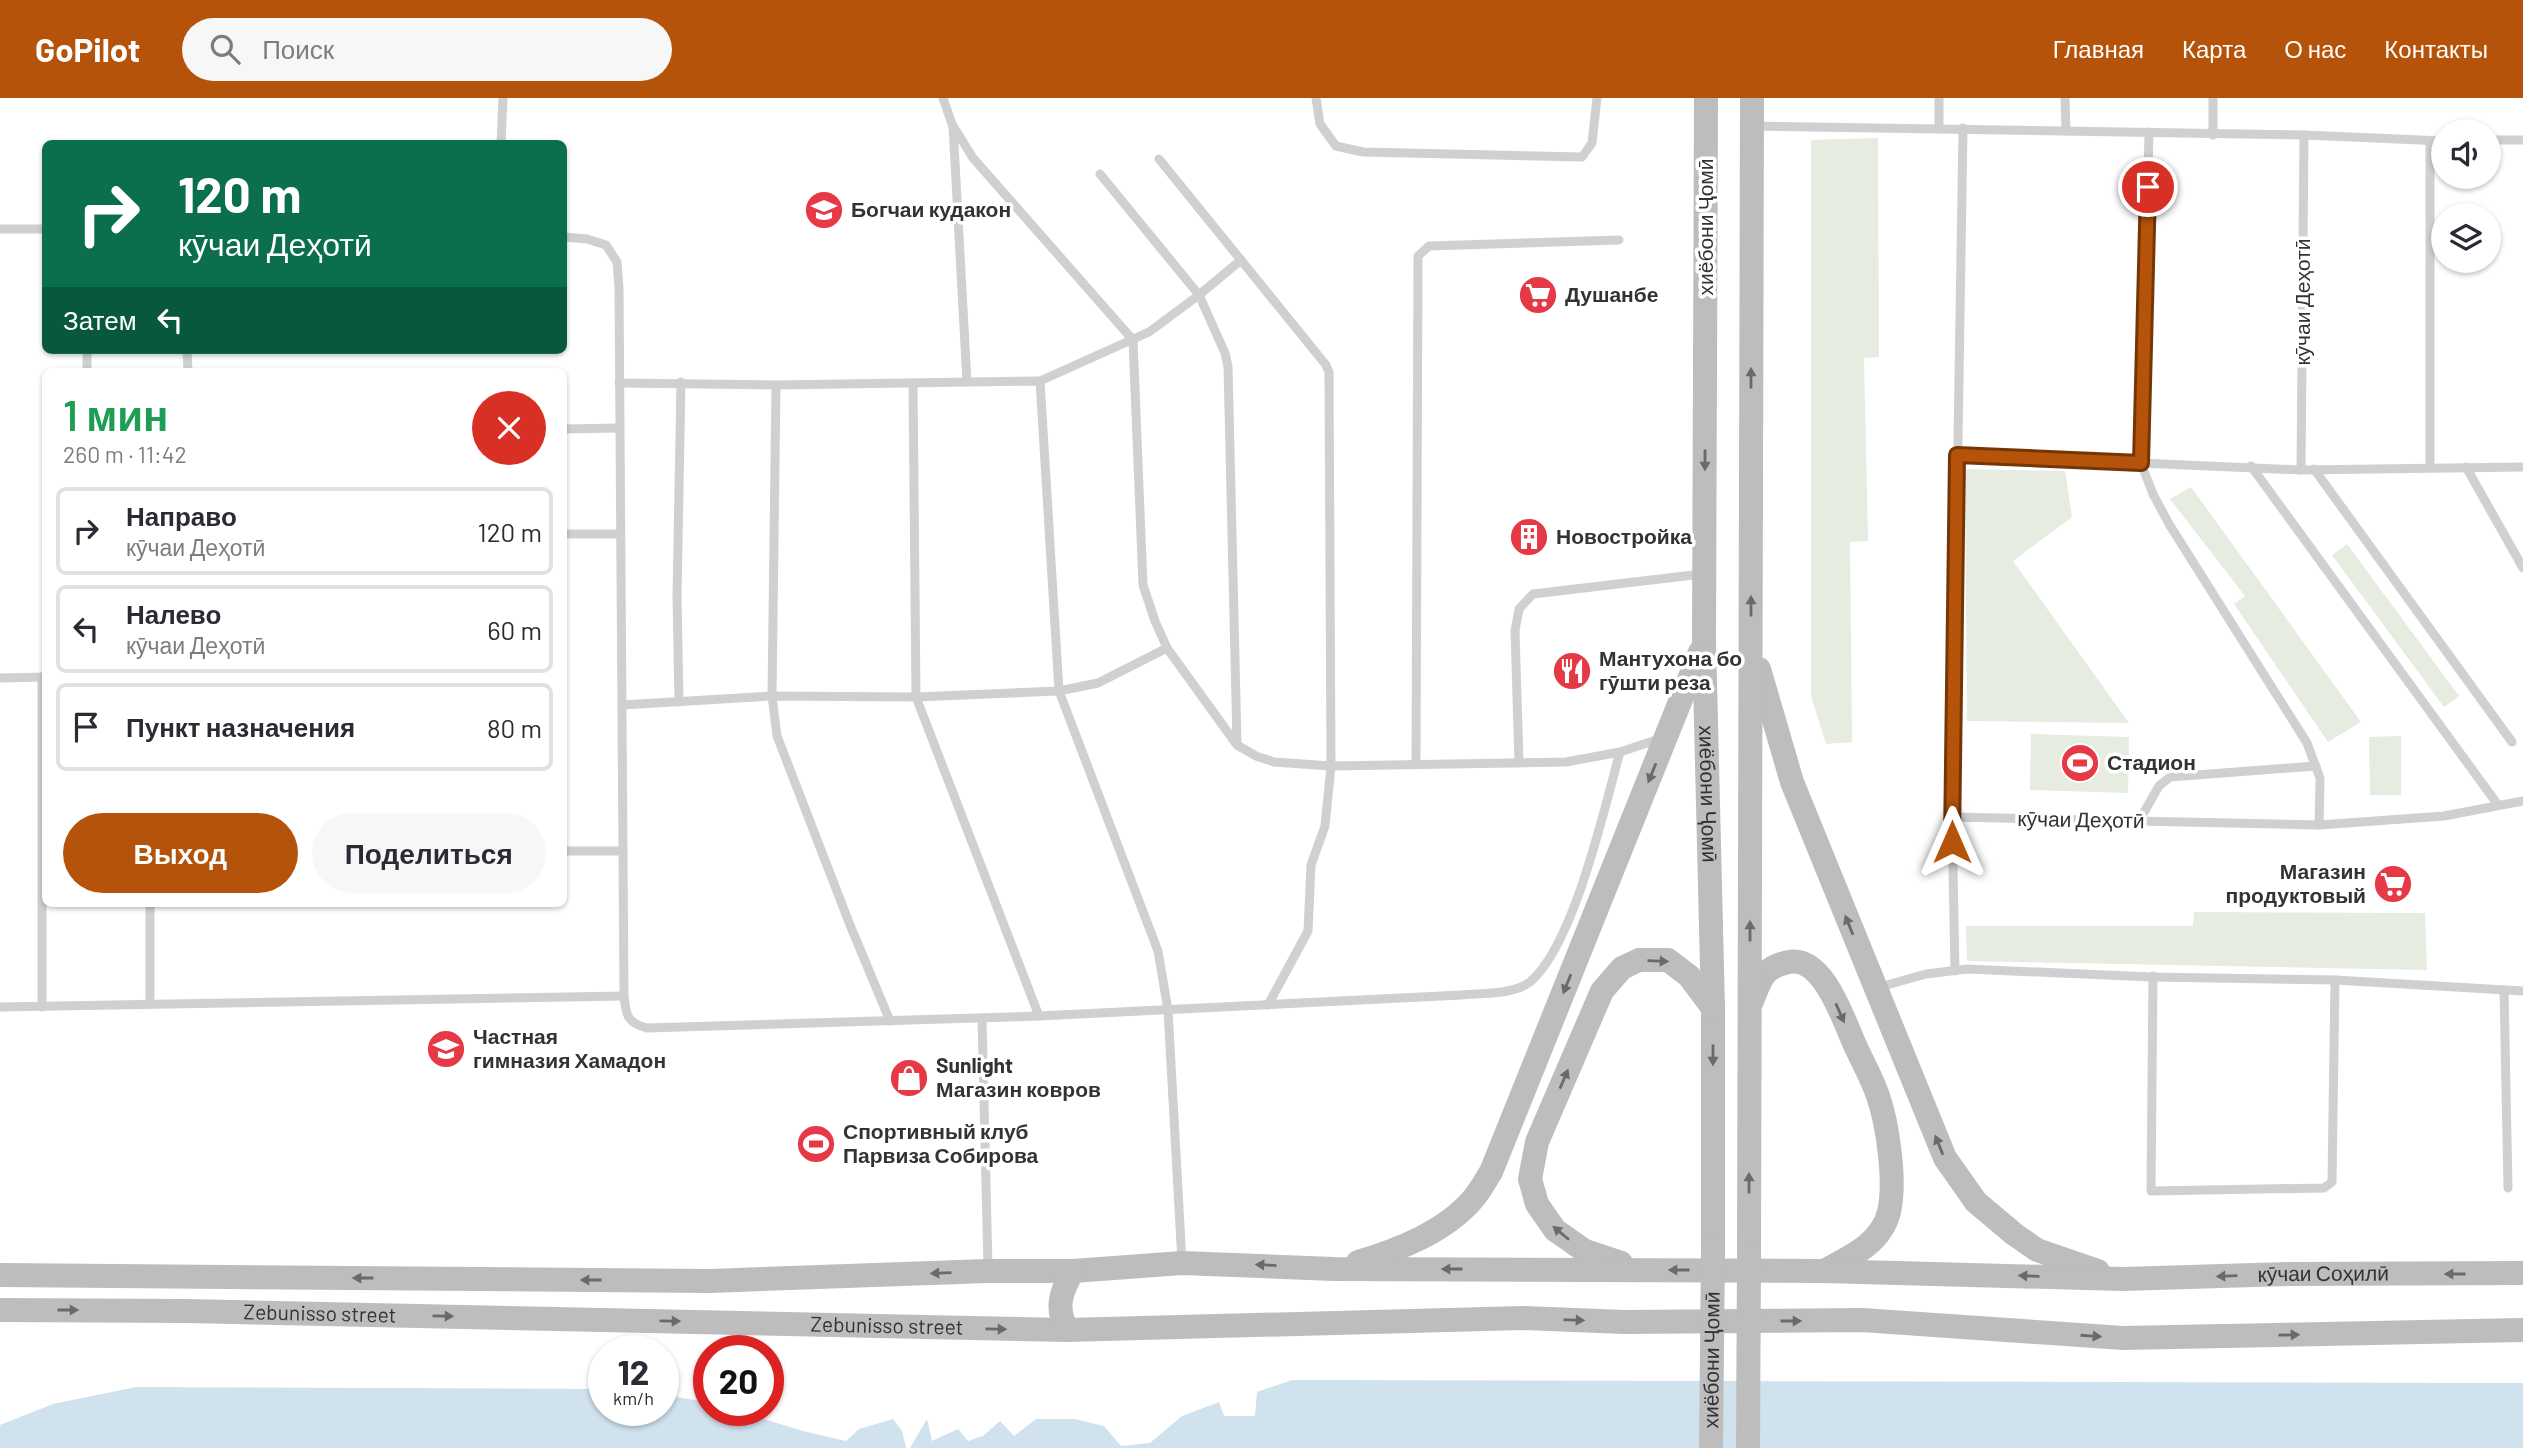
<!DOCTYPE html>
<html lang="ru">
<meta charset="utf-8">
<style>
body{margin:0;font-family:Barlow,sans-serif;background:#f7f7f7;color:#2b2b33;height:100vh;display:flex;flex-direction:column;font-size:26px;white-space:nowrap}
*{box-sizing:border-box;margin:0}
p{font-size:23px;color:#7c7c81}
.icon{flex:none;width:38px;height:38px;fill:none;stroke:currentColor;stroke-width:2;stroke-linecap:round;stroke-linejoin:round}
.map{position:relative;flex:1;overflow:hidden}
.panel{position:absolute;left:42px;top:270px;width:525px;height:539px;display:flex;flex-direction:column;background:#fff;border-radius:10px;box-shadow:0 2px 5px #0004}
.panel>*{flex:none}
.hud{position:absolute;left:42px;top:42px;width:525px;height:214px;border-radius:10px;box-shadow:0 2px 5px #0004;background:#0b6e4f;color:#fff;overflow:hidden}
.controls{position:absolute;left:2431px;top:21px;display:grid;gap:14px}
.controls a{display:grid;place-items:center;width:70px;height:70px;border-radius:50%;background:#fff;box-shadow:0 2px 5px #0004;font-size:35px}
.speed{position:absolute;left:588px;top:1237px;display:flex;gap:14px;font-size:35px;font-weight:700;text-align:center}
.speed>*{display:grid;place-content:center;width:91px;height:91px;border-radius:50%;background:#fff;box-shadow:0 2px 5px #0004;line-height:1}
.speed small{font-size:18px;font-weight:400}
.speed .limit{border:10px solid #d22;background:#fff;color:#111}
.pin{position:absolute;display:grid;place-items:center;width:60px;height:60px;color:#fff;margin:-30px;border:4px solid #fff;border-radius:50%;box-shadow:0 2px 7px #0007}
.me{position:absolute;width:77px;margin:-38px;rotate:0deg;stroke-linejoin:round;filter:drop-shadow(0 0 5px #0008)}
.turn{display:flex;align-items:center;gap:24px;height:147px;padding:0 21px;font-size:32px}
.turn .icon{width:91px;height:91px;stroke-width:2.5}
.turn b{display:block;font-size:49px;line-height:60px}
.then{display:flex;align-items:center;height:66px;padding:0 21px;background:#0003;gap:14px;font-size:26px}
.round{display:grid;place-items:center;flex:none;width:74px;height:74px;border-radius:37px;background:#f7f7f7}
.headline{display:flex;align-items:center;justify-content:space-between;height:119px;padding:0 21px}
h1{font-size:42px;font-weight:600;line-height:52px;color:#1e9e55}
.primary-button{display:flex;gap:14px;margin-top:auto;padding:14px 21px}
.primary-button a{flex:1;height:80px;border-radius:42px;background:#b45309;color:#fff;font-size:28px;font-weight:600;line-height:80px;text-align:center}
.primary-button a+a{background:#f7f7f7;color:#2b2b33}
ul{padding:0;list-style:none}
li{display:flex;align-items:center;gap:21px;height:88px;margin:0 14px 10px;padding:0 7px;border:4px solid #e1e1e2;border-radius:10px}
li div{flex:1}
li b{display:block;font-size:26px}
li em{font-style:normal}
header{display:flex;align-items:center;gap:42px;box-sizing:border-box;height:98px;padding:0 35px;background:#b45309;color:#fff}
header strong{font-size:33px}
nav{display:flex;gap:38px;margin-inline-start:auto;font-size:24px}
.search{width:490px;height:63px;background:#f7f7f7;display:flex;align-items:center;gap:18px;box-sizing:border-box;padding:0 24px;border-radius:38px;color:#7c7c81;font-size:26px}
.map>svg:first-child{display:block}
</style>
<header>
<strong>GoPilot</strong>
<div class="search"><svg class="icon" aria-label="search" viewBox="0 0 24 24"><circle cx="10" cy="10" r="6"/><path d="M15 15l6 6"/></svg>Поиск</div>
<nav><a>Главная</a><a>Карта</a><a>О нас</a><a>Контакты</a></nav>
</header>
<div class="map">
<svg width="2523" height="1350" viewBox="0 0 2523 1350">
<rect width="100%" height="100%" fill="#fff"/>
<g fill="#e6ecdf">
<polygon points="1878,40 1879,259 1864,260 1868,443 1850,444 1852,644 1826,646 1811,598 1811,42"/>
<polygon points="1965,371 2065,373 2072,419 2013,463 2129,625 1967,623"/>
<polygon points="2191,389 2361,624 2328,644 2234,506 2245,498 2170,401"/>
<polygon points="2347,446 2459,598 2444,609 2332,457"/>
<polygon points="2031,636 2129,639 2128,695 2030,692"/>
<polygon points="2401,638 2401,697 2370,697 2369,639"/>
<polygon points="2194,814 2425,815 2427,872 1967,863 1966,828 2193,828"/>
</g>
<g fill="#cfe2ee">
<polygon points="1292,1282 2523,1285 2523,1350 910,1350 927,1321 932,1343 958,1331 968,1343 983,1338 1000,1323 1014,1338 1036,1321 1075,1321 1104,1328 1121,1348 1150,1345 1182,1318 1219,1304 1224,1318 1255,1318 1257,1294"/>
<polygon points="136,1289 604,1291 604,1312 663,1312 663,1297 708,1304 709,1312 737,1313 803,1333 846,1343 859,1331 893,1321 902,1333 906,1350 0,1350 0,1327 53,1306"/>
</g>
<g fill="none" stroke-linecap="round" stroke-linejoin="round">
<g stroke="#d0d0d0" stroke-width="9">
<polyline points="943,0 952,26 973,60 1133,242 1143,487 1155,523 1167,550 1237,647 1256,658 1274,664 1331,668 1566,664 1620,654 1662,640"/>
<polyline points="1316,0 1320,26 1336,48 1363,54 1582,59 1592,45 1597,0"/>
<polyline points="2065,0 2066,33"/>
<polyline points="2213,0 2213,37"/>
<polyline points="953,28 967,284"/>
<polyline points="1752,28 2304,37 2443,43"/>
<polyline points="1939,30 1939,0"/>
<polyline points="2149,34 2141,365 2153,396 2169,426 2307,645 2320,680 2319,727"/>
<polyline points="2488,42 2523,42"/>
<polyline points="501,46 503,0"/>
<polyline points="1159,61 1326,267 1329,274 1331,668 1325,728 1311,767 1308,833 1268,907"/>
<polyline points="1100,76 1199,197 1225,255 1228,269 1237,645"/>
<polyline points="0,131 46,131"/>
<path d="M564 139 587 141 606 147 617 164 619 190 624 898C626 917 627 925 647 930L1039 918 1461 897C1481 895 1513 897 1530 884 1574 847 1604 711 1620 654"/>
<polyline points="187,252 188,273"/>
<polyline points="87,273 87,252"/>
<polyline points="1040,283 1149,234 1199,197 1241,162"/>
<polyline points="619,285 776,287 1040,283 1059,593 1158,853 1168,912 1182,1164"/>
<polyline points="913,285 916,599 1039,918"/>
<polyline points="776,287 772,598 777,638 850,827 890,923"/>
<polyline points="564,331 619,330"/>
<polyline points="1957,357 2301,372 2523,369"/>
<polyline points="2251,368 2498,707"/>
<polyline points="2430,369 2430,43"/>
<polyline points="2466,369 2523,470"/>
<polyline points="2314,371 2512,644"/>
<polyline points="2301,372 2304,37"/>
<polyline points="564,436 620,436"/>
<polyline points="42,579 42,909"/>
<polyline points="0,580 46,579"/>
<polyline points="679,604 677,499 681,284"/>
<polyline points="622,607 772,598 916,599 1059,593 1098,585 1167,550"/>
<polyline points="1519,665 1515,533 1519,511 1533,496 1702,476"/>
<polyline points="1416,666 1418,158 1429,148 1619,142"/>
<polyline points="1952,719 2319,727 2444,718 2523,703"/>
<polyline points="2139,723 2159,688 2170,679 2316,668"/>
<polyline points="564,753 622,753"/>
<polyline points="150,805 150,905"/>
<polyline points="1955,873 1952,719 1963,30"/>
<polyline points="2153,878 2151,1093 2324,1090 2332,1084 2335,882"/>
<polyline points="1876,890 1926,876 1967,871 2152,879 2335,882 2523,893"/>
<polyline points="2504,892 2508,1090"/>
<polyline points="0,909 624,898"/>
<polyline points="982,920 988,1170"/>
</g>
<g stroke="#bdbdbd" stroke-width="24">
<path id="s1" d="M1706 0 1704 543 1713 910V1152"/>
<polyline points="1759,571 1792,684 1945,1060 1976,1104 2014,1136 2037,1152 2098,1173"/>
<path d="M1752 903C1761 881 1763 869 1789 864 1823 858 1843 920 1854 945 1862 963 1872 980 1878 998 1888 1027 1896 1084 1889 1114 1881 1146 1850 1159 1824 1173"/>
<polyline points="1749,1154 1752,0"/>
<path d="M1358 1164C1398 1152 1445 1134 1473 1101 1480 1093 1485 1083 1491 1074L1700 554"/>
<polyline points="1621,1165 1585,1153 1555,1132 1537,1106 1530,1081 1537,1044 1602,893 1622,870 1639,862 1668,862 1689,878 1713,910"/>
<path id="s2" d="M0 1177 709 1183 988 1173H1073L1182 1165 1334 1171 1823 1173 2122 1181 2287 1176 2523 1175"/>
<path id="s3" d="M0 1212 185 1213 1067 1232 1523 1220 1624 1224 1862 1222 2123 1240 2523 1232"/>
<path d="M1067 1232C1055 1210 1061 1193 1073 1173"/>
</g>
<g stroke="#bdbdbd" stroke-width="24">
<path id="s4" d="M1711 1350 1713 1152"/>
<polyline points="1748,1350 1749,1154"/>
</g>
</g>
<defs><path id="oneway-solid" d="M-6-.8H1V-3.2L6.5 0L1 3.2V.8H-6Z" transform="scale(1.75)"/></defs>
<g fill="#6a6a6a">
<use href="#oneway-solid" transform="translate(1751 280) rotate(-90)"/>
<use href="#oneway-solid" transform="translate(1705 362) rotate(90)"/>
<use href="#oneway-solid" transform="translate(1751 508) rotate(-90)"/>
<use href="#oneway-solid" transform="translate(1652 675) rotate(112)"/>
<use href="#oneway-solid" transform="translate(1849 827) rotate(-112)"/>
<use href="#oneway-solid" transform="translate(1750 833) rotate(-90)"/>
<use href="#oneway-solid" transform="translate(1658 863) rotate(2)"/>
<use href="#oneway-solid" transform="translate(1567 886) rotate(112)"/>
<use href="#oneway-solid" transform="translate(1840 915) rotate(66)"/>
<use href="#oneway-solid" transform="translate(1713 957) rotate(90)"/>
<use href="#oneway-solid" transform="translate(1564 981) rotate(-67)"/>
<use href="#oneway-solid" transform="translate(1939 1047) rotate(-112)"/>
<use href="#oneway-solid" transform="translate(1749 1085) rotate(-90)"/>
<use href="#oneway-solid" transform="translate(1561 1135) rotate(-140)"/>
<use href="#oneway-solid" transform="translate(1266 1167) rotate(-177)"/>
<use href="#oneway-solid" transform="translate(1452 1171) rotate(-180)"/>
<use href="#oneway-solid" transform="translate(1679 1172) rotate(-180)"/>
<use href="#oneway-solid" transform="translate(941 1175) rotate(178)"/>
<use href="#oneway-solid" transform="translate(2455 1176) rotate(180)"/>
<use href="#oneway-solid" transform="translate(2029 1178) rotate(-178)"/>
<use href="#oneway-solid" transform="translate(2227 1178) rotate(178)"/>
<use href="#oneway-solid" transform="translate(363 1180) rotate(-180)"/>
<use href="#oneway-solid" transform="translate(591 1182) rotate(-180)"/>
<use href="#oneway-solid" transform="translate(68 1212)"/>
<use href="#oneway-solid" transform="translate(443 1218) rotate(1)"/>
<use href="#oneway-solid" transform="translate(1574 1222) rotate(2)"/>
<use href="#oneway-solid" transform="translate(670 1223) rotate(1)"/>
<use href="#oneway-solid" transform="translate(1791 1223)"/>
<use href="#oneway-solid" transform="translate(996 1231) rotate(1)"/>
<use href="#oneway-solid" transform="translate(2289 1237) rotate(-1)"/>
<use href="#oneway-solid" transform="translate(2091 1238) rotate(4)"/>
</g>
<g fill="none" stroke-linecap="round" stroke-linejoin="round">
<g stroke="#753606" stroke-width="18">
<polyline id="route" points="1952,744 1957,357 2141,365 2148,89"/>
</g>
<use href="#route" stroke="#b45309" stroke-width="12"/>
</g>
<defs>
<g id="school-disc" transform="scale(2.0125)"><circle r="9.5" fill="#e63946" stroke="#fff"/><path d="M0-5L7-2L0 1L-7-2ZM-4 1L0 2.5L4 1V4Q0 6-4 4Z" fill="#fff"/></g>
<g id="supermarket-disc" transform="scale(2.0125)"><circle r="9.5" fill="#e63946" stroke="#fff"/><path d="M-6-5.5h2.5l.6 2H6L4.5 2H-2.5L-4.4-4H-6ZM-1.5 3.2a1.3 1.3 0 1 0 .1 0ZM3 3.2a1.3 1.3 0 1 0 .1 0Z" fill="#fff"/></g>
<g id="building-disc" transform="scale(2.0125)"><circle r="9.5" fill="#e63946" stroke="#fff"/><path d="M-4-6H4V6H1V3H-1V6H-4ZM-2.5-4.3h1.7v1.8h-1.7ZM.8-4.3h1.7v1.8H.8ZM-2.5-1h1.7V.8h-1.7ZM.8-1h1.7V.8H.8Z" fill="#fff"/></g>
<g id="restaurant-disc" transform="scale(2.0125)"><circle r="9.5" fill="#e63946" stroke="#fff"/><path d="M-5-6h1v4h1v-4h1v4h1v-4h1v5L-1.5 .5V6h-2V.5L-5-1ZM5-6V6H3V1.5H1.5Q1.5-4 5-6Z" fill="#fff"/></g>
<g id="stadium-disc" transform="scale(2.0125)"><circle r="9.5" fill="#e63946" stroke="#fff"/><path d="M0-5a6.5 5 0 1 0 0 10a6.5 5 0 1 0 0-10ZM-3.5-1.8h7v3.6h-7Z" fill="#fff"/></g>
<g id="shop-disc" transform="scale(2.0125)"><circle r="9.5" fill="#e63946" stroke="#fff"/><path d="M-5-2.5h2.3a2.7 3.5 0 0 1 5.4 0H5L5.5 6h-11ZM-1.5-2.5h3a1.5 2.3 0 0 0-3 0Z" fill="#fff"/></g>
</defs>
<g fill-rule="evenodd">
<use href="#school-disc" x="824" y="112"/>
<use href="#supermarket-disc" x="1538" y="197"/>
<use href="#building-disc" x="1529" y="439"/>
<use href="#restaurant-disc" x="1572" y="573"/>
<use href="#stadium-disc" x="2080" y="665"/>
<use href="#supermarket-disc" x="2393" y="786"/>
<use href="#school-disc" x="446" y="951"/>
<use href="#shop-disc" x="909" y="980"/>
<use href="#stadium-disc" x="816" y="1046"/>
</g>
<g text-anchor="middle" stroke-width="7" stroke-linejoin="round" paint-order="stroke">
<g font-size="21" font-weight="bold" fill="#333" stroke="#fff" text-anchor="start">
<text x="851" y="119">Богчаи кудакон</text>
<text x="1565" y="204">Душанбе</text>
<text x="1556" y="446">Новостройка</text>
<text x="1599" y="568">Мантухона бо<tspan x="1599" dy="24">гӯшти реза</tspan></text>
<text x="2107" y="672">Стадион</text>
<text x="2366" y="781" text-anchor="end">Магазин<tspan x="2366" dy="24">продуктовый</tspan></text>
<text x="473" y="946">Частная<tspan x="473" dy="24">гимназия Хамадон</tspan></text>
<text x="936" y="975">Sunlight<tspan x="936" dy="24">Магазин ковров</tspan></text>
<text x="843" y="1041">Спортивный клуб<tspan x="843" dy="24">Парвиза Собирова</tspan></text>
</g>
<g font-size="21" fill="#333" stroke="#fff">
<text transform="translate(1706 129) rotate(-90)" y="7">хиёбони Ҷомӣ</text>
<text transform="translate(2303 204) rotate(-90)" y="7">кӯчаи Деҳотӣ</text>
<text dy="7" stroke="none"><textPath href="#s1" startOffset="696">хиёбони Ҷомӣ</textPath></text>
<text transform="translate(2081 722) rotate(1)" y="7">кӯчаи Деҳотӣ</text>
<text dy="7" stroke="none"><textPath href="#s2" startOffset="2324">кӯчаи Соҳилӣ</textPath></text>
<text dy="7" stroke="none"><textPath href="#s3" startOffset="320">Zebunisso street</textPath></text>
<text dy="7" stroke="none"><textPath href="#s3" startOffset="887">Zebunisso street</textPath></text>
<text dy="7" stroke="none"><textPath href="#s4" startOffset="88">хиёбони Ҷомӣ</textPath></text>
</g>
</g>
</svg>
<div class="controls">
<a><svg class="icon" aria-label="sound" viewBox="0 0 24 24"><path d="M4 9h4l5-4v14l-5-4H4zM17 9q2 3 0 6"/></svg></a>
<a><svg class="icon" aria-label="layers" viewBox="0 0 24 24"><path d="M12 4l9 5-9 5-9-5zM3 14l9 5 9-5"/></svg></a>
</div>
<div class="speed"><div>12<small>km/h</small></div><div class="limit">20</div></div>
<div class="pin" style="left:2148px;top:89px;background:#d93025"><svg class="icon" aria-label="arrive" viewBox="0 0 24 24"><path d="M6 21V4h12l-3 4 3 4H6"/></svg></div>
<svg class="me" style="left:1952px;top:744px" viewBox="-20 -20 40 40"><path d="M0-17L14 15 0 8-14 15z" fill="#b45309" stroke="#fff" stroke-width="4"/></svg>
<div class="hud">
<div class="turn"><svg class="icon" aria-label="right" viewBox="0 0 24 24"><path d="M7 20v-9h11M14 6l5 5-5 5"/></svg><div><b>120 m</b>кӯчаи Деҳотӣ</div></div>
<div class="then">Затем<svg class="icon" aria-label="left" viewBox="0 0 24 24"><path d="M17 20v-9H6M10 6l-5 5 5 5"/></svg></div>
</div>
<section class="panel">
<div class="headline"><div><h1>1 мин</h1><p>260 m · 11:42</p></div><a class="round" style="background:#d93025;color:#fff"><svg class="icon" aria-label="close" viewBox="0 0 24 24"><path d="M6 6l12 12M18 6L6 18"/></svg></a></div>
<ul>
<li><svg class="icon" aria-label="right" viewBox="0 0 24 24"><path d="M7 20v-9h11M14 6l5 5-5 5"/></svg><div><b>Направо</b><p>кӯчаи Деҳотӣ</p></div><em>120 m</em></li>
<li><svg class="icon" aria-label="left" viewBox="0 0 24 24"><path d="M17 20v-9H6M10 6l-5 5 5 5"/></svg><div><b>Налево</b><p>кӯчаи Деҳотӣ</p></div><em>60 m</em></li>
<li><svg class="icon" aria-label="arrive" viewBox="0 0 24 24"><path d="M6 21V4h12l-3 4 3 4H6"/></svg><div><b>Пункт назначения</b></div><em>80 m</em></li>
</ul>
<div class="primary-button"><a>Выход</a><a>Поделиться</a></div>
</section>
</div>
